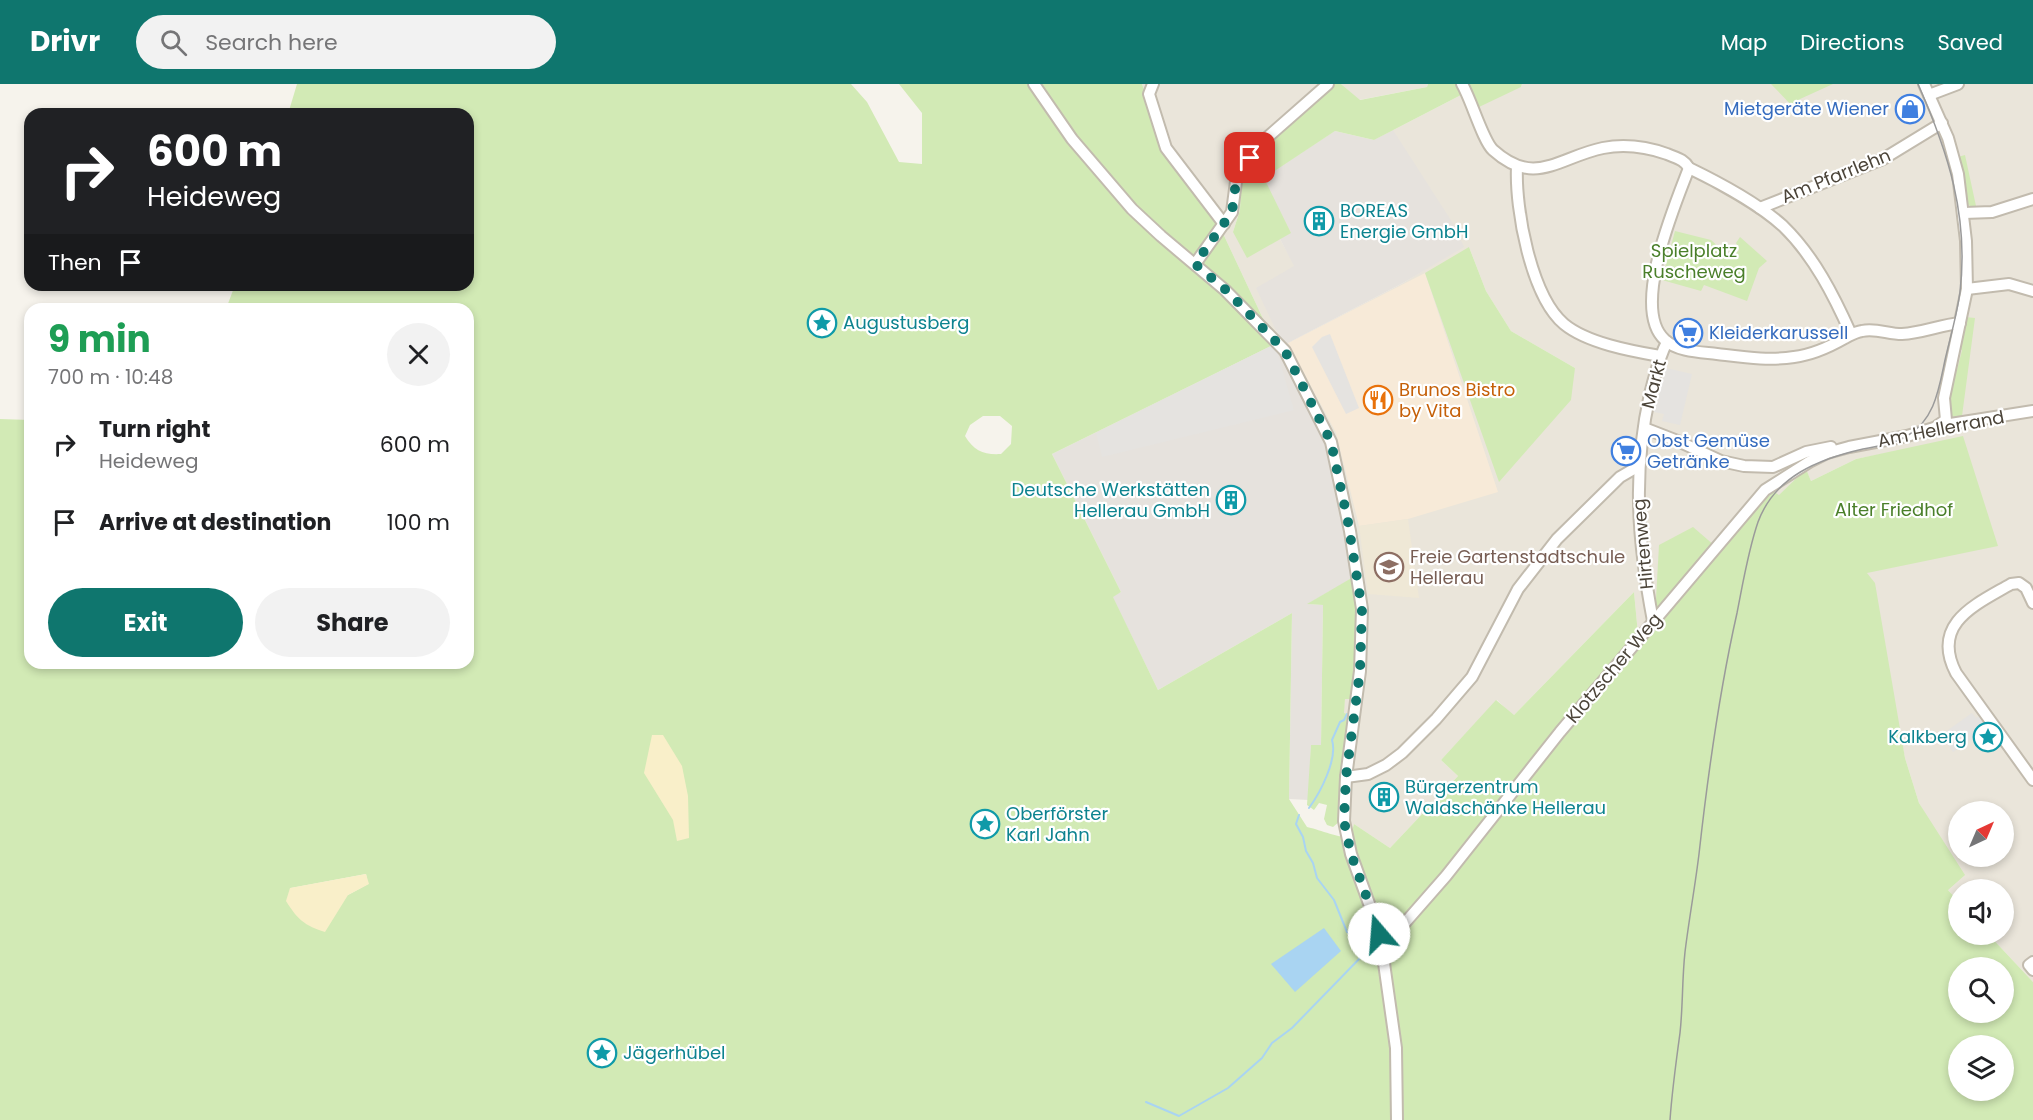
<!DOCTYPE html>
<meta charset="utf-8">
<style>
body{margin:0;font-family:Poppins,sans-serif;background:#f2f2f2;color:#202124;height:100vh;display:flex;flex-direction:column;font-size:22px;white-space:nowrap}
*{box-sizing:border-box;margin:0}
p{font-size:20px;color:#757577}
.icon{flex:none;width:33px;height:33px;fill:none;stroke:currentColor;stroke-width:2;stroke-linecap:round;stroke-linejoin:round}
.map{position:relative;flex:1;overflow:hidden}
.drawer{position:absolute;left:24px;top:219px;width:450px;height:366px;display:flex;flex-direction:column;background:#fff;border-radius:18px;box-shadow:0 3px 9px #0003}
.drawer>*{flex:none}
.top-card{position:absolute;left:24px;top:24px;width:450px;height:183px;border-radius:18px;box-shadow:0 3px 9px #0003;background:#202124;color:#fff;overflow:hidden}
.needle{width:39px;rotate:44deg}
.tools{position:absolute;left:1948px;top:717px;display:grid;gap:12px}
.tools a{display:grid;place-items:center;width:66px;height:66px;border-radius:50%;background:#fff;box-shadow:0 3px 9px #0003;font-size:30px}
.pin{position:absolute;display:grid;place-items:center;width:51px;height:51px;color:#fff;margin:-26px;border-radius:12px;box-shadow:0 3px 9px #0006}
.me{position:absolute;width:66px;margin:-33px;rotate:342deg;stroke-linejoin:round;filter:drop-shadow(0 0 4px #0008)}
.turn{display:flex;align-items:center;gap:21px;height:126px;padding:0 24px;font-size:27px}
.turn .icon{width:78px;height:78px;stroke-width:2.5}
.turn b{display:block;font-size:42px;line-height:51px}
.then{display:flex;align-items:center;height:57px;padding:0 24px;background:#0003;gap:12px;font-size:22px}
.round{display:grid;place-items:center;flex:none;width:63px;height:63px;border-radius:32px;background:#f2f2f2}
.summary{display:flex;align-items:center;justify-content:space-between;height:102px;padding:0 24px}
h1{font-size:36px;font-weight:700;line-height:45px;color:#1e9e55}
.button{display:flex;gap:12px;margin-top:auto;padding:12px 24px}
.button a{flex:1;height:69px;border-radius:36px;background:#0f766e;color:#fff;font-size:24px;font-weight:700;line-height:69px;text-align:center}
.button a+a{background:#f2f2f2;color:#202124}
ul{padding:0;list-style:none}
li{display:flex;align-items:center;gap:18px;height:78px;padding:0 24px}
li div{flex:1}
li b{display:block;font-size:22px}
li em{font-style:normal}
header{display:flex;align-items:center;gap:36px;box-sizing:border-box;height:84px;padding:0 30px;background:#0f766e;color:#fff}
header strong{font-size:28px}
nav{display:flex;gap:33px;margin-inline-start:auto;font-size:21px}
.search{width:420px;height:54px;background:#f2f2f2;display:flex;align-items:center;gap:15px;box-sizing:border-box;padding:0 21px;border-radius:33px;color:#757577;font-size:22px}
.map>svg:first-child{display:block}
</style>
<header>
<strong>Drivr</strong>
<div class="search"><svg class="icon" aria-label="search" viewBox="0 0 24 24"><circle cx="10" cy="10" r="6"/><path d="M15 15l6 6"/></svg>Search here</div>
<nav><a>Map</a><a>Directions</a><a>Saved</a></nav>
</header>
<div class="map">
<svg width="2033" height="1036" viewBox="0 0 2033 1036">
<rect width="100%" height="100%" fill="#f6f3ec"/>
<g fill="#eae5da" fill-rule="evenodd">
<path d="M1142 0H1335L1249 79 1241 99 1240 126 1233 148 1263 94 1335 47 1374 56 1463 10 1458 0H1469L1473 6 1521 3 1522 0H2033V898L1989 851 2004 850V806H1959V818L1948 806 1933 744 1919 719 1905 674 1867 489 1907 365 1856 375 1811 397 1806 386 1779 412 1773 407 1695 495 1638 550 1634 508 1513 632 1497 616 1441 676 1458 692 1390 764 1354 740 1350 753 1343 755 1350 631 1343 629 1345 614 1353 615 1282 272 1288 259 1403 199 1463 162 1374 56 1335 47 1291 149 1280 155 1295 182 1281 257 1275 260 1219 141 1165 65ZM1469 163 1486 207 1511 247 1575 284 1499 397ZM1959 728H2004V772H1959Z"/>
<polygon points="1341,0 1428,0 1427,3 1359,16"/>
</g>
<polygon fill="#f7ead8" points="1425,189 1498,408 1408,435 1359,442 1336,349 1288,259"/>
<polygon fill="#e6e2dd" points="1393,46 1454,141 1464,163 1403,199 1288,259 1282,272 1328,359 1355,492 1308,520 1323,521 1321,661 1311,661 1309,716 1289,715 1292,529 1158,606 1112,512 1121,508 1052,370 1281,257 1256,204 1294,182 1280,155 1291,148 1263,94 1335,47 1374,56"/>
<polygon fill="#efe8d6" points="1408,435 1419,514 1368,510 1359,442"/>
<g fill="#d2eab5" fill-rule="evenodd">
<path d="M297 0H851L867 18 899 78 922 80V29L899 0H1142L1165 65 1219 141 1275 260 1052 370 1121 508 1113 513 1158 606 1292 529 1289 715 1307 743C1317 745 1342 755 1350 753L1354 740 1390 764 1458 692 1441 676 1496 616 1514 631 1634 508 1638 550 1695 495 1773 407 1779 411 1806 385 1811 397 1856 375 1963 352 1998 462 1867 489 1875 499 1905 674 1919 719 1965 791 1948 806 1959 818V850L1989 851 2033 898V1036H0V335L30 336V579H468V225H226L235 201H468V30H288ZM983 332H1000L1012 342 1011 360 1001 370C984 371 974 367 965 352L970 341ZM366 790 368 800 348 811 291 804ZM1959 884H2004V928H1959ZM1959 962H2004V1006H1959Z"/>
<polygon points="1335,0 1341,0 1360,16 1427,3 1428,0 1458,0 1463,10 1374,56 1335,47 1264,94 1291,149 1247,174 1233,148 1240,126 1241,99 1249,79"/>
<polygon points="1469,0 1522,0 1521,3 1479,23"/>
<polygon points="1771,0 1833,0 1800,15 1796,26"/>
<polygon points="1965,71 1976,122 1970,122 1967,119 1958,73"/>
<polygon points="1675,147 1711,156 1731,174 1739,166 1736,159 1740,153 1767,177 1759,184 1747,217 1704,201 1701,207 1662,196"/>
<polygon points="1469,163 1486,207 1511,247 1575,284 1571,316 1499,398 1425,189"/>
<polygon points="1965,233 1975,234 1962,332 1952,333 1948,317 1954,285 1957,286 1962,266 1958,265"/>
<polygon points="1693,443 1715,462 1655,533 1659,461"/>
<path d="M1355 492C1362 532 1359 575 1353 615H1345L1344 629 1351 631 1340 737 1333 743 1327 741 1324 735 1327 721 1319 719 1314 726 1307 721 1311 661H1321L1323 521 1307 520Z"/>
</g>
<g fill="#f9efc9">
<polygon points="652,651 663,651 682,682 688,712 689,754 677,757 673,736 644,689"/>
<path d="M366 790 369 800 348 811 325 848C304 841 298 836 286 817L290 804Z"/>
</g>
<g fill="#e5e3e0">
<polygon points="1330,250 1359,324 1346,330 1312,263 1322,253"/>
<polygon points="1275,260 1294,326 1102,373 1096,349"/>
<polygon points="1666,284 1692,290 1680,341 1662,337 1664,330 1654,328"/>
<polygon points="1972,629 1976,634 1984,629 1989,636 1981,641 1984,646 1953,668 1941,651"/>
</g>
<polygon fill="#a9d4f2" points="1324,844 1341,867 1295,908 1271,880"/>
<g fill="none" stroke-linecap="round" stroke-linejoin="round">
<g stroke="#a9d4f2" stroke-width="2">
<path d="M1309 724C1320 709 1338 675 1332 656L1340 638 1344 636 1347 630"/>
<path d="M1146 1018 1179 1032 1228 1004 1262 974 1272 959 1292 944 1361 873C1359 865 1353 859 1352 851L1347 848 1334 816 1317 794 1313 779 1306 767 1303 753 1296 740 1299 731"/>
</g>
<g stroke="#c2bbae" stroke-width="14">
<g id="minor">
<polyline points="1034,0 1072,55 1132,125 1161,152 1225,206 1285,267 1331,358 1350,447 1362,525 1360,587 1346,693 1344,737 1351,770 1375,836 1382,865 1396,964 1397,1036"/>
<polyline points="1153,0 1149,10 1166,64 1224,140"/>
<path d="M1462 0C1471 15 1483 57 1493 66 1535 104 1559 73 1603 64 1624 60 1647 63 1667 70 1676 74 1684 75 1689 84 1718 98 1760 121 1783 142 1814 172 1834 212 1851 250"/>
<polyline points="1924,0 1948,54 1958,90 1966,157 1967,205 1944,314 1946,336 1937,342"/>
<polyline points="1929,11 1958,0"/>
<path d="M1517 83C1515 125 1531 212 1564 240 1587 259 1631 267 1660 272"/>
<path d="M1689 84C1675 121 1630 225 1665 256 1678 268 1701 268 1717 270 1743 273 1769 277 1794 273 1811 271 1831 262 1845 254 1851 251 1855 248 1862 247 1876 244 1888 250 1902 250 1922 249 1940 241 1960 239"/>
<polyline points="1760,124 1883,75 1942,39"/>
<polyline points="1964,129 1992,128 2033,115"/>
<polyline points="1195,180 1232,128 1237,90 1262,58 1328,0"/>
<polyline points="1967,205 2009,200 2033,207"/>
<polyline points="1644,344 1680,358 1721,377 1744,382 1773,383 1806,368 1831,363"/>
<path d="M2033 519 2026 504 2019 499 2011 500C1977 520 1930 539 1956 589L2033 696"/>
<path d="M1653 537C1638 459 1632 389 1650 310 1655 292 1658 275 1667 258"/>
<polyline points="1346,693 1368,690 1386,681 1402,669 1436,635 1472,593 1518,505 1557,455 1620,393 1639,382"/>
<polyline points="1375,836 1380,835 1405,838"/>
<polyline points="1382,865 1446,792 1560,648 1765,406 1809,378 1827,369 1849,363 1907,352 1944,341 2033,327"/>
<polyline points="2033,878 2029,881 2033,886"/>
</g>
</g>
<use href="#minor" stroke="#fff" stroke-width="10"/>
<path stroke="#9a9a9a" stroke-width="1.5" d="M1670 1036C1672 1007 1676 978 1680 949 1683 922 1682 895 1685 868 1689 835 1695 803 1699 770 1708 689 1719 609 1737 529 1743 499 1748 467 1758 438 1775 392 1819 375 1863 365 1878 362 1894 360 1907 352 1935 336 1939 304 1945 276 1950 254 1957 231 1960 208 1969 132 1948 68 1918 0"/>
</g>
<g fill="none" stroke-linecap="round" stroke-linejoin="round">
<polyline stroke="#0f766e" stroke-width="10" stroke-dasharray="0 18" points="1250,74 1237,90 1232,128 1195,180 1226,206 1285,267 1331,358 1348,438 1362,525 1360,587 1346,693 1344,737 1351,770 1375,836 1379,850"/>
</g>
<defs>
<g id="shop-ring" transform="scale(1.5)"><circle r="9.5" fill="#fff" stroke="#3f7fe0" stroke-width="1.5"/><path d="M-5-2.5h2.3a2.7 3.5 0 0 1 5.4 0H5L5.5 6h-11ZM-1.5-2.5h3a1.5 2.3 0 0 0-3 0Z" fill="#3f7fe0"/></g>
<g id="building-ring" transform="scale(1.5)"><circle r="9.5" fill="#fff" stroke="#0f9aa8" stroke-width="1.5"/><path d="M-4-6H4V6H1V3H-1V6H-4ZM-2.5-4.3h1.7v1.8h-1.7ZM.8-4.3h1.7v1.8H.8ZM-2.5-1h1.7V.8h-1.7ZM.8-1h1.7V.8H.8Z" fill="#0f9aa8"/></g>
<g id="sight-ring" transform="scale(1.5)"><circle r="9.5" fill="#fff" stroke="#0f9aa8" stroke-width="1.5"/><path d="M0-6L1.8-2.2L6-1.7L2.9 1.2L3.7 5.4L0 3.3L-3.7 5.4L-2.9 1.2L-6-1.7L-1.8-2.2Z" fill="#0f9aa8"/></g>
<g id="supermarket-ring" transform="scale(1.5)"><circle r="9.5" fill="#fff" stroke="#3f7fe0" stroke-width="1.5"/><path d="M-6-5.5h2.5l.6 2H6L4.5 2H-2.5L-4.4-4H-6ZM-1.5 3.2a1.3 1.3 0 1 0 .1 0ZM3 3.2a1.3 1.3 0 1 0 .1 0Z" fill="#3f7fe0"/></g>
<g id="restaurant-ring" transform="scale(1.5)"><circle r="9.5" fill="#fff" stroke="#e8710a" stroke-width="1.5"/><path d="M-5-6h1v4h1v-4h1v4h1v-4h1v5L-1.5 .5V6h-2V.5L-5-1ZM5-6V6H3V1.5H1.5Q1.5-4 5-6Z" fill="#e8710a"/></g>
<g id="school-ring" transform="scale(1.5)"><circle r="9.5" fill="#fff" stroke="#8d6e63" stroke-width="1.5"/><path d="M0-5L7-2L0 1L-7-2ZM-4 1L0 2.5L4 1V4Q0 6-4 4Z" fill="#8d6e63"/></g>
</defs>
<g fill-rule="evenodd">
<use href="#shop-ring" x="1910" y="25"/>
<use href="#building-ring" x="1319" y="137"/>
<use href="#sight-ring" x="822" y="239"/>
<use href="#supermarket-ring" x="1688" y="249"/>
<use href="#restaurant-ring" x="1378" y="316"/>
<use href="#supermarket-ring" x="1626" y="367"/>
<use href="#building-ring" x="1231" y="416"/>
<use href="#school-ring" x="1389" y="483"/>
<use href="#sight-ring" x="1988" y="653"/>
<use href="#building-ring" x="1384" y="713"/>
<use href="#sight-ring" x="985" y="740"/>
<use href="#sight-ring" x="602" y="969"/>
</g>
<g text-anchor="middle" stroke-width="4.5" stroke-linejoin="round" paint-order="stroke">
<g font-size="18" fill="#366cbe" stroke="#fff" text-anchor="start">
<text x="1889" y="31" text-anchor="end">Mietgeräte Wiener</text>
<text x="1709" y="255">Kleiderkarussell</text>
<text x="1647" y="363">Obst Gemüse<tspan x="1647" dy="21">Getränke</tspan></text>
</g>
<g font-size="18" fill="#4b4439" stroke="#fff">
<text transform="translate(1836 92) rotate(-22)" y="6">Am Pfarrlehn</text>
<text transform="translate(1654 300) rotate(-75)" y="6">Markt</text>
<text transform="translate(1941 345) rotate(-11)" y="6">Am Hellerrand</text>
<text transform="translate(1643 460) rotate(-95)" y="6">Hirtenweg</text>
<text transform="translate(1614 584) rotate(-50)" y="6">Klotzscher Weg</text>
</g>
<g font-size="18" fill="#0d838f" stroke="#fff" text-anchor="start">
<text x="1340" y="133">BOREAS<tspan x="1340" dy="21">Energie GmbH</tspan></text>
<text x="843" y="245">Augustusberg</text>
<text x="1210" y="412" text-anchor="end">Deutsche Werkstätten<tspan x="1210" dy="21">Hellerau GmbH</tspan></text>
<text x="1967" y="659" text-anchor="end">Kalkberg</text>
<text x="1405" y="709">Bürgerzentrum<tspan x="1405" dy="21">Waldschänke Hellerau</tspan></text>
<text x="1006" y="736">Oberförster<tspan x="1006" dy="21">Karl Jahn</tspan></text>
<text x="623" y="975">Jägerhübel</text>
</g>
<g font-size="18" fill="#4a7f2a" stroke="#fff">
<text x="1694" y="173">Spielplatz<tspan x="1694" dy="21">Ruscheweg</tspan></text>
<text x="1894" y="432">Alter Friedhof</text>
</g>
<g font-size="18" fill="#c56008" stroke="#fff" text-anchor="start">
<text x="1399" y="312">Brunos Bistro<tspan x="1399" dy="21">by Vita</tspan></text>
</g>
<g font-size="18" fill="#785e54" stroke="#fff" text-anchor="start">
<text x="1410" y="479">Freie Gartenstadtschule<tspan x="1410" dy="21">Hellerau</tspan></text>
</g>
</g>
</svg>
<div class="tools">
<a><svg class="needle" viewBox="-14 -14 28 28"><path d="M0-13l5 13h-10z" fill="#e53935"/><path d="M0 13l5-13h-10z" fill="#757577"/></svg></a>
<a><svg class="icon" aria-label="sound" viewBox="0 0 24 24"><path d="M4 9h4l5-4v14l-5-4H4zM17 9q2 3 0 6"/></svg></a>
<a><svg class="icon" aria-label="search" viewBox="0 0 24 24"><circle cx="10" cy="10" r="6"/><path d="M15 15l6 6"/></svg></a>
<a><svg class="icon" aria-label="layers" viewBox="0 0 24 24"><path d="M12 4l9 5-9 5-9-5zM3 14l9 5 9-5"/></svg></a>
</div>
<div class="pin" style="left:1250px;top:74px;background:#d93025"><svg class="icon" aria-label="arrive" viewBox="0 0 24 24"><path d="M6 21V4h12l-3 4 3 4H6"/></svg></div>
<svg class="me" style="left:1379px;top:850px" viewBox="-20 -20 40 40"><circle r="19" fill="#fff"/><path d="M0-13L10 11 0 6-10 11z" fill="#0f766e"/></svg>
<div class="top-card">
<div class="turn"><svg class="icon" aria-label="right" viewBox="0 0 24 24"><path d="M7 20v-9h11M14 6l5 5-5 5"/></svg><div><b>600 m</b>Heideweg</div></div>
<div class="then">Then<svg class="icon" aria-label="arrive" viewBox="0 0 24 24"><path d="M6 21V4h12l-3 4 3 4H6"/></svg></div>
</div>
<section class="drawer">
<div class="summary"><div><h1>9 min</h1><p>700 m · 10:48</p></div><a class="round"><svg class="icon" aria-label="close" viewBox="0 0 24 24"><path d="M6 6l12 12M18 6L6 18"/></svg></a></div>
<ul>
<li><svg class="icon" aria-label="right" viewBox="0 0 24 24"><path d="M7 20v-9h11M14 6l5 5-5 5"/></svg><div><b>Turn right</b><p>Heideweg</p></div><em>600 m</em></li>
<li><svg class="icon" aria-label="arrive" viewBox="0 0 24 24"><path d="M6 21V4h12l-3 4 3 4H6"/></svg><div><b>Arrive at destination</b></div><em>100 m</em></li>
</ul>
<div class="button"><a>Exit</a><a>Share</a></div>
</section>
</div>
